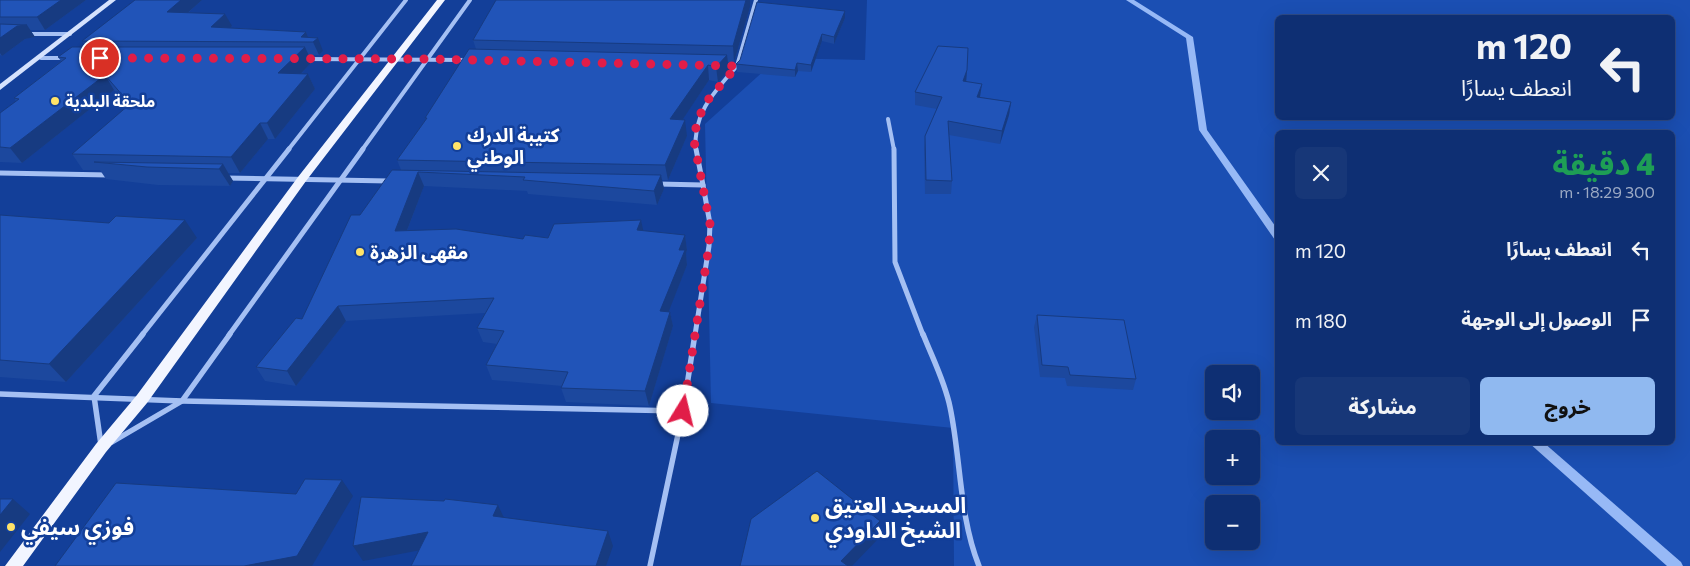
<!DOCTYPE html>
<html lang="ar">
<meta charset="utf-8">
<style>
body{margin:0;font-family:Commissioner,"Noto Sans Arabic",sans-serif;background:#173778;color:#f1f3f6;direction:rtl;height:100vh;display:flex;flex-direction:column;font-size:19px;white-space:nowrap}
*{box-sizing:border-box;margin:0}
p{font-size:16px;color:#9ba9c4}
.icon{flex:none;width:28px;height:28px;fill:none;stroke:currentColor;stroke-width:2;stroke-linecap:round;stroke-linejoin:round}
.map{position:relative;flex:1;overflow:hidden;direction:ltr}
.details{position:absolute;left:1275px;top:130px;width:400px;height:315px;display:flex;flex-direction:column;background:#0e2f73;border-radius:8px;box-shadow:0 5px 20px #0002,0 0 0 1px #2e4a85;direction:rtl}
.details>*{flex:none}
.hud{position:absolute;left:1275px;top:15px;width:400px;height:105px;border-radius:8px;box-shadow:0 5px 20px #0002,0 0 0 1px #2e4a85;direction:rtl;background:#0e2f73;color:#f1f3f6;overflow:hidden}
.buttons{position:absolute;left:1205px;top:365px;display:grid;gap:10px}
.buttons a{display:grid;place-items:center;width:55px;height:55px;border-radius:8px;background:#0e2f73;box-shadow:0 5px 20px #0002,0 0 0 1px #2e4a85;font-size:25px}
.pin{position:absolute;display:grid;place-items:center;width:42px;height:42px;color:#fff;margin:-21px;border:2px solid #fff;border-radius:50%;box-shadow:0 1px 5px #0007}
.me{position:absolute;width:55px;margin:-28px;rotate:9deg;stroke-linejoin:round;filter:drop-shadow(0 0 4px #0008)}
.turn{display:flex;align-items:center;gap:18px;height:105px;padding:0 20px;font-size:22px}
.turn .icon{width:65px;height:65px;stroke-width:2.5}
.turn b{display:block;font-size:35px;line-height:42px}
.round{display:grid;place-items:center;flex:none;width:52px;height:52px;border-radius:8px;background:#173778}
.head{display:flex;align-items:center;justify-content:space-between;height:85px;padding:0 20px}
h1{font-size:30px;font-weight:800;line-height:38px;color:#1e9e55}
.primary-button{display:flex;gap:10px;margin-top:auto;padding:10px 20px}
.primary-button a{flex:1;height:58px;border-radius:8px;background:#90b9f0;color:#111;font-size:20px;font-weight:800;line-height:58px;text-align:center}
.primary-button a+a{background:#173778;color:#f1f3f6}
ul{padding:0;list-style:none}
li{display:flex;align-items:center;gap:15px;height:70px;padding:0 20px}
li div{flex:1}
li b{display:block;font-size:19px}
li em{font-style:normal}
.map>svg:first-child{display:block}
</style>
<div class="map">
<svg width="1690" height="566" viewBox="0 0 1690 566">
<rect width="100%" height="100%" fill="#133f99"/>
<path fill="#1b4fb3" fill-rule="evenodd" d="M867 0H1690V566H954L953 428 711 403 705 124 778 58 865 60ZM1278 18H1672V118H1278ZM1278 132H1672V442H1278ZM1214 374H1251V411H1214ZM1214 439H1251V476H1214ZM1214 504H1251V541H1214Z"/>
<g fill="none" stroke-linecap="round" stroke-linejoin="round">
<g fill="#97b9f6" fill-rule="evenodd">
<polygon points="1126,0 1134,0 1193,37 1207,130 1278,230 1278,241 1275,240 1199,130 1186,38"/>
<polygon points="1528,442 1543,442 1681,562 1683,566 1667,566"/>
</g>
<g stroke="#a5c0f3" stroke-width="4">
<polyline points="26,34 70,34"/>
<polyline points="41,58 65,58"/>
<polyline points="304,59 468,60"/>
<polyline points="737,66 756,0"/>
<polyline points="888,119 894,150"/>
<polyline points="288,150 406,0"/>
<polyline points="362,150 470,0"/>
<path d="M696 150C692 114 715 91 737 66L724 65"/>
</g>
<g stroke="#a5c0f3" stroke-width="5">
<polyline points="696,149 703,185"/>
<polyline points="894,149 895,262 923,335"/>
<polyline points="0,173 109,175"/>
<polyline points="225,178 389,181"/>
<polyline points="658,184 703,185 710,224 709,246 695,335"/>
<polyline points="142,335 289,149"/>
<polyline points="229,335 363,149"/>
</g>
<g stroke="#a5c0f3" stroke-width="5.5">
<path d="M923 334C932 357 945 382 950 407 961 459 959 516 979 566"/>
<polyline points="0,394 182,401 683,411 650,566"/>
<polyline points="683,411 695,334"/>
<polyline points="112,442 182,401 230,334"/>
<polyline points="101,445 94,396 143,334"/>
</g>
<polygon fill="#d5e2fd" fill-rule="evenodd" points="109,0 116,0 0,90 0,84"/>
<polygon fill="#f2f5ff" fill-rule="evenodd" points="437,0 445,0 306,181 147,403 106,452 23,566 5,566 96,444 137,395 298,177"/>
</g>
<g fill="#1c489e">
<polygon points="0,0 86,0 45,30 30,30 35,37 25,39 2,56 0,55"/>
<polygon points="202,0 188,13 232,26 230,28 306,32 308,37 323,51 319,55 308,55 312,62 301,74 308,74 315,89 275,139 268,139 240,173 228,173 233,181 230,186 158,185 106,179 100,170 83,170 72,154 128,106 114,90 22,163 0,162 0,113 16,101 14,98 61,61 58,57 86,47 82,41"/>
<polygon points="496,0 750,0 750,7 734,62 728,62 729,70 718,82 709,80 682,120 687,136 668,180 662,180 664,189 657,205 528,194 527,191 424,186 407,231 523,239 644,231 685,235 687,250 686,253 687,265 668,312 670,312 673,326 649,406 566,402 561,388 562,386 492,380 486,365 497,344 483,342 477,328 485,313 346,321 296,386 265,381 256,367 302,319 360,215 401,170 397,160 426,120 425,118 476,49 473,40"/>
<polygon points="845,18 834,44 822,41 811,72 798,71 795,77 737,72 736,64"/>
<polygon points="967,70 966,82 980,97 1011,102 1009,115 1000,144 949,135 952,181 951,194 925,194 924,149 925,136 937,109 915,105 915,92"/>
<polygon points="0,215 197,238 66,382 0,377"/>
<polygon points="1037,315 1136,379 1133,390 1067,386 1065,378 1040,377 1034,327"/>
</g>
<g fill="#173b81">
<polygon points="61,0 86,0 45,30 37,17"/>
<polygon points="181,0 202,0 174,25 167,12"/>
<polygon points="746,0 750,0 750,7 734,62 733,46"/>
<polygon points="845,11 845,18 834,44 834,37"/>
<polygon points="225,14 232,26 218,40 211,27"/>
<polygon points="27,25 35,37 25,39 2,56 0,53 0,38 17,26"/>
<polygon points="306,32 310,42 301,37"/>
<polygon points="822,34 822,41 811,72 811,65"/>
<polygon points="318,38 323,51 319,55 313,42"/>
<polygon points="305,47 312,62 286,89 278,73"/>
<polygon points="727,55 729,70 718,82 716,67"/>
<polygon points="797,63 798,71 795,77 795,70"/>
<polygon points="708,65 709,80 673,134 670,119"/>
<polygon points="967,70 966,83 963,81"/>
<polygon points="308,74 315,89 275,139 267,123"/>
<polygon points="105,75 114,90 22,163 10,148"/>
<polygon points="982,84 980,97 976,109 977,97"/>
<polygon points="1011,102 1009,115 1000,144 1002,131"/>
<polygon points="685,120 687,136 668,180 665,165"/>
<polygon points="260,123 268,139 240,173 231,157"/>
<polygon points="223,164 233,181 230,186 219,169"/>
<polygon points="418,172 424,186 401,246 395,231"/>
<polygon points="661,175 664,189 657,205 654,191"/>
<polygon points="185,220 197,238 66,382 49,364"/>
<polygon points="641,220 644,234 637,230"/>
<polygon points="685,235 687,250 686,253 687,265 663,326 660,311 679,250"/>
<polygon points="338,306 346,321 296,386 287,371"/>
<polygon points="670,312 673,326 649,406 645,391"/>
<polygon points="342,480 353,496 312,566 244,566"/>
<polygon points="13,499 30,514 0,552 0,515"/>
<polygon points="498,505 505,520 493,516"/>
<polygon points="880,521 879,538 852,566 841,566 841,561"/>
<polygon points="608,531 613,546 606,566 596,566"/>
<polygon points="428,532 437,547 363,561 353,546"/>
</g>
<g fill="#2154b8" stroke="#173b81">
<polygon points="0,0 61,0 37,17 0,17"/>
<polygon points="135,0 181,0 167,12 225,14 211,27 306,32 301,37 318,38 313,42 82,41"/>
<polygon points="496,0 746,0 733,46 473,40"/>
<polygon points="757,2 845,11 834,37 822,34 811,65 797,63 795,70 736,64 740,60"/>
<polygon points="0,24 27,25 17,26 0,38"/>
<polygon points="938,46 968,48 967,70 963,81 982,84 977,97 1011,102 1002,131 948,121 952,181 926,180 925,136 942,97 915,92"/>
<polygon points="72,47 305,47 278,73 308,74 267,123 260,123 231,157 72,154 130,104 105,75 10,148 0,147 0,113 19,99 14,98 66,58 58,57"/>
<polygon points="469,49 727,55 716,67 708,65 670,119 685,120 665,165 397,160 427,118 425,118"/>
<polygon points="94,162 223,164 219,169 147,167"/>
<polygon points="392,170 661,175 654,191 523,180 525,177 418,172 395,231 456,229 523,239 525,235 548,238 554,224 641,220 637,230 685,235 679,250 685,250 660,311 670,312 645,391 561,388 568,372 486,365 504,331 477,328 494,298 338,306 287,371 256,367 296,318 302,319 351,215 360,215"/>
<polygon points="0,215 109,223 116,216 185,220 49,364 0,360"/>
<polygon points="1037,315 1124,320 1136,379 1070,375 1068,367 1042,365"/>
<polygon points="817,471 880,521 841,561 848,566 740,566 751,519"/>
<polygon points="305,479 342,480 297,556 244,566 55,566 116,483 296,494"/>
<polygon points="361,497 444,501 445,499 498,505 493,516 608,531 596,566 411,566 428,532 353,546"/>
<polygon points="0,499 13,499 0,515"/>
</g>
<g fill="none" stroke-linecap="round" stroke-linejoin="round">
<polyline stroke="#e11d48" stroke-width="9" stroke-dasharray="0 16.2" points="100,58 426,59 737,66 707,101 697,121 694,141 710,224 709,246 683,411"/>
</g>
<g fill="#ffe368" stroke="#133f99" stroke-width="2">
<circle cx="55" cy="101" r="5"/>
<circle cx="457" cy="146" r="5"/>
<circle cx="360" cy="252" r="5"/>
<circle cx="815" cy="518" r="5"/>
<circle cx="11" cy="527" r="5"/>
</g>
<g text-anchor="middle" stroke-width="5" stroke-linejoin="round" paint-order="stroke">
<g font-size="16" font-weight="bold" fill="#fff" stroke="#133f99" text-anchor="start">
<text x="65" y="107">ملحقة البلدية</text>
</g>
<g font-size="19" font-weight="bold" fill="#fff" stroke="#133f99" text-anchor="start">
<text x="467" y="142">كتيبة الدرك<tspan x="467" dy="22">الوطني</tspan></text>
<text x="370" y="259">مقهى الزهرة</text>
</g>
<g font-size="22" font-weight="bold" fill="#fff" stroke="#133f99" text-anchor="start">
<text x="825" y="513">المسجد العتيق<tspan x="825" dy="25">الشيخ الداودي</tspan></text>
<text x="21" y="535">فوزي سيفي</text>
</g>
</g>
</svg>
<div class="buttons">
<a><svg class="icon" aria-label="sound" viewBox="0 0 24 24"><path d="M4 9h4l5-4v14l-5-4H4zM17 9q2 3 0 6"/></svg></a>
<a>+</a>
<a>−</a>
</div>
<div class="pin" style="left:100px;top:58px;background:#d93025"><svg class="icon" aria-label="arrive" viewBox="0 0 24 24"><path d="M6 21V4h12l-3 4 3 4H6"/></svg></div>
<svg class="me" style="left:683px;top:411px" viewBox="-20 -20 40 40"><circle r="19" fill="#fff"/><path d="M0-13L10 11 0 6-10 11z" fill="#e11d48"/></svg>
<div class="hud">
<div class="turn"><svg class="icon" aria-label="left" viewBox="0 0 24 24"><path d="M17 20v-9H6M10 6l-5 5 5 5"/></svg><div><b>120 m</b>انعطف يسارًا</div></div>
</div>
<section class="details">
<div class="head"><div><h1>4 دقيقة</h1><p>300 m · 18:29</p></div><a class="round"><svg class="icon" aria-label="close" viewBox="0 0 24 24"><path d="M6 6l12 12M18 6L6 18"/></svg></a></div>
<ul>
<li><svg class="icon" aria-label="left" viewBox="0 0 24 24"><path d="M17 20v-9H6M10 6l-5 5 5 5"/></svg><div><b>انعطف يسارًا</b></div><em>120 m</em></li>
<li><svg class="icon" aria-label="arrive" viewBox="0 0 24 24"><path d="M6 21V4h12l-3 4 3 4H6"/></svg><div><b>الوصول إلى الوجهة</b></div><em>180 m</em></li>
</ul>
<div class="primary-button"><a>خروج</a><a>مشاركة</a></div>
</section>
</div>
